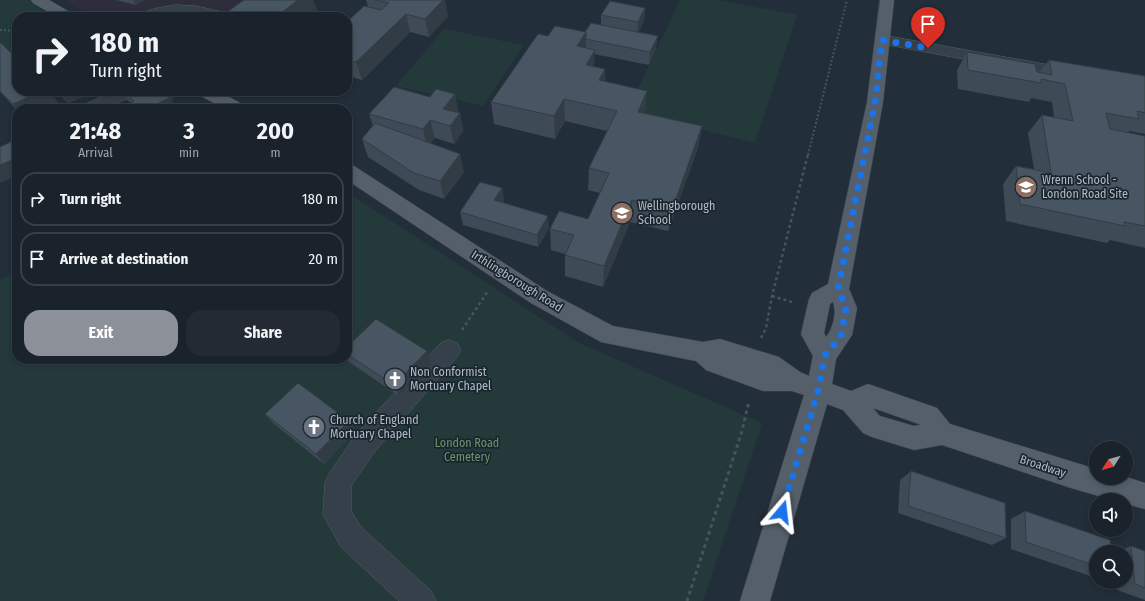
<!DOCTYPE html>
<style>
body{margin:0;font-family:"Fira Sans Condensed",sans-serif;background:#232a33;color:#f1f3f6;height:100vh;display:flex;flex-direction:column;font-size:15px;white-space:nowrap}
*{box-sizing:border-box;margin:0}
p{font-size:13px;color:#9fa4a9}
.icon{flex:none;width:22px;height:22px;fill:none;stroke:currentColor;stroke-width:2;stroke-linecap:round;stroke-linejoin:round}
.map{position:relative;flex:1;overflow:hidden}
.sheet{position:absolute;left:12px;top:104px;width:340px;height:260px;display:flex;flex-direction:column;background:#1a222b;border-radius:16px;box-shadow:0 2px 6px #0003,0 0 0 1px #383f47}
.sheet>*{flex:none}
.hud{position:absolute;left:12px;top:12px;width:340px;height:84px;border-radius:16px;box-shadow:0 2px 6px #0003,0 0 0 1px #383f47;background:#1a222b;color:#f1f3f6;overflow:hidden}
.needle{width:26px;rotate:233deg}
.controls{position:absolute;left:1089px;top:441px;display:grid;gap:8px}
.controls a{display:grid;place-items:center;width:44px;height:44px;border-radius:50%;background:#1a222b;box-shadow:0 2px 6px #0003,0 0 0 1px #383f47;font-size:20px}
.pin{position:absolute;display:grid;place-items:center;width:34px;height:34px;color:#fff;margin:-41px -17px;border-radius:50% 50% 50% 0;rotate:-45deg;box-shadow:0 0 4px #0007}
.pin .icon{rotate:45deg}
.me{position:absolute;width:44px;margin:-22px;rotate:17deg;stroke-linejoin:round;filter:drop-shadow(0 0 3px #0008)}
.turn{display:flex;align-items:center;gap:14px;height:84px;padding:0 12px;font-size:18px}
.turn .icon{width:52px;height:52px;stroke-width:2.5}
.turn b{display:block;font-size:28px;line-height:34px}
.eta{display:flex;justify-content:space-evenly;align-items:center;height:68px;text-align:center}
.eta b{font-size:24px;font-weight:700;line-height:28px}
.button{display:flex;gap:8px;margin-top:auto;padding:8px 12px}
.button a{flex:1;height:46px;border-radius:16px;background:#8c9099;color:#fff;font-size:16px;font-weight:700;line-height:46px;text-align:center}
.button a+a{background:#232a33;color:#f1f3f6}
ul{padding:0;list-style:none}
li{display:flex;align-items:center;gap:12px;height:54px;margin:0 8px 6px;padding:0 4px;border:2px solid #383f47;border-radius:16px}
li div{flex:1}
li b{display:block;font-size:15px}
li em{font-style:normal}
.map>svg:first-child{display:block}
</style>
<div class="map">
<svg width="1145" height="601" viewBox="0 0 1145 601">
<rect width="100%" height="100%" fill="#222e39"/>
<polygon fill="#2e2d3b" points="64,0 265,0 241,17 92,17"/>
<g fill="#243a3a">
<polygon points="0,0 28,0 52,17 17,17 17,54 0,61"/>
<polygon points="680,0 719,0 797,15 755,143 649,117 631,104"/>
<polygon points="444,29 524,45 483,106 396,86"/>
<polygon points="347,192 579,343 762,423 703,601 0,601 0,280 17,270 17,359 347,359"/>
</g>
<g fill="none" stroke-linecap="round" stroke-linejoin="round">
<g stroke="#545e67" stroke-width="1">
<g id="minor">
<path d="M176 5 196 6 231 14 233 17H208L186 14 160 17H139C145 8 166 7 176 5Z"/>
<polygon points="882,35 1072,69 1078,71 1080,74 1078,77 1072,79 877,43 874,40 877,37"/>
<polygon points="115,91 137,91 135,95 104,109 81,109 84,105"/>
<polygon points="449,340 457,343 461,350 457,357 375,451 351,486 351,511 361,527 431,591 436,601 399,601 341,547 323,514 325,483 329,474 357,433 441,343"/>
</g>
</g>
<g stroke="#3f4953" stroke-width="1">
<g id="major">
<polygon points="31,0 49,0 73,14 75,17 57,17 33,3"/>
<path d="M880 0H894L883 102 849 289 857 308 852 335 836 359 832 384 851 391 868 384 937 408 950 424 1096 469V478L1126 477 1145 483V509L1126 504V500H1113L1071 488 942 445 914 450 872 437 863 433 843 410 827 404 770 601H740L804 395 792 391H763L706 370 696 361 601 342 531 303 347 180V165L354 166 547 291 613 326 703 342 720 339 779 357 800 372 809 376 813 356 801 334 809 299 812 293 828 284 867 102ZM833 302C837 312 833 329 826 337L824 333 830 304ZM873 408 919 424 920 425 914 426 880 416Z"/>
<polygon points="197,91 218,91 244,105 247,109 225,109 199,95"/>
</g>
</g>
<g stroke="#425757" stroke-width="2" stroke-dasharray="2 2" stroke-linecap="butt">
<polyline points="0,30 17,31"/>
<polyline points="808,155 847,0"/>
</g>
<g stroke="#425757" stroke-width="2.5" stroke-dasharray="3 3" stroke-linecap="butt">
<polyline points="772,296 795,303"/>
<polyline points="462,330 488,291"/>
<polyline points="761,338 766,328 772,296 808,154"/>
</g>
<polyline stroke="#425757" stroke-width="3" stroke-dasharray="3.5 3.5" stroke-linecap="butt" points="687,601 742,431 749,401"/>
<use href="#minor" fill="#36404a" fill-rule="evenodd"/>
<use href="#major" fill="#545f6a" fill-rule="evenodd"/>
</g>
<g fill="#3e4a55">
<polygon points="116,0 144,0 136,5"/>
<polygon points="366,0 443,0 448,16 429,37 410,32 362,80 347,76 347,22 368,7"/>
<polygon points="645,8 644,21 638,32 656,49 649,65 594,54 594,67 605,69 605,81 645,113 702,126 698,148 668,231 630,222 603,287 565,276 565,254 551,250 550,229 588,219 600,193 588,190 589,168 607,131 565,121 555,139 494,124 491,102 548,36 585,32 601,25 601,15"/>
<polygon points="0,42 62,107 17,109 17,110 0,92"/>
<polygon points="967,52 1040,72 1049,60 1145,76 1145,134 1129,131 1128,133 1145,136 1145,248 1110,240 1107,243 1006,221 1003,184 1016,166 1034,169 1028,133 1042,115 1054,117 1052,102 1031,98 1029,102 958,89 957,70"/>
<polygon points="56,91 93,91 94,92 68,103"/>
<polygon points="120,91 169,91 174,99 171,100 174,106 186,109 131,103 126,99"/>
<polygon points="455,94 458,112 458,113 460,113 463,131 454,144 435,138 431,143 464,172 444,199 419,190 368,157 362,139 373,126 369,114 430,97"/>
<polygon points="502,188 504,201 503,203 549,228 538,247 463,225 460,212"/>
<polygon points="347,347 427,351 431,362 399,396 349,362 347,358"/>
<polygon points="265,414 355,431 324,464 273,423"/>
<polygon points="911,471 1006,538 992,545 898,513 900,480"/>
<polygon points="1025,511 1096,552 1096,578 1011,549 1011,519"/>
<polygon points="1131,546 1145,551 1145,600 1117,590 1116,582 1126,582 1126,552 1116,552"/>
</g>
<g fill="#323c45">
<polygon points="133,0 144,0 136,5"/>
<polygon points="298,0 313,0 318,12 312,17 276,17"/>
<polygon points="443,0 445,0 448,16 429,37 425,19"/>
<polygon points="645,8 644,21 637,35 638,22"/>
<polygon points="406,14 410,32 362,80 356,62"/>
<polygon points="586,32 586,55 577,46"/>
<polygon points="658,36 656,49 649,65 650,52"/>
<polygon points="595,50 594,72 586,65"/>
<polygon points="605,69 604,92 599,80"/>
<polygon points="42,91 49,91 62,107 57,109 17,109 13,104"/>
<polygon points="58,91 93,91 94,92 68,103"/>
<polygon points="160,91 169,91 174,99 171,100 176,109 146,109"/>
<polygon points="647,91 645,113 638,112"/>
<polygon points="455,94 458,112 448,125 443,109"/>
<polygon points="564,99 565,121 555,139 554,116"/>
<polygon points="460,113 463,131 454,144 450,126"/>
<polygon points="430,120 435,138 427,147 423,129"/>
<polygon points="702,126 698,148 668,231 672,210"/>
<polygon points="460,154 464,172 444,199 440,181"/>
<polygon points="17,158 17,176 0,183 0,165"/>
<polygon points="502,188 504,201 496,213 494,200"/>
<polygon points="632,200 630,222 603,287 604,266"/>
<polygon points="548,216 549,228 538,247 537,235"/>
<polygon points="427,351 431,362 399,396 394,385"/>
<polygon points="349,421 355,431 324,464 316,454"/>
</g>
<g fill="#485663" stroke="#323c45">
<polygon points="244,0 298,0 276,17 220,17"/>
<polygon points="375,0 443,0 425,19 406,14 356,62 347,59 347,22 364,6 381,10 389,3"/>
<polygon points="610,1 645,8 638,22 601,15"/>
<polygon points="591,23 658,36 650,52 586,39 586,32 585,32"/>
<polygon points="555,26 586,32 577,46 595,50 586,65 605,69 599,80 647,91 638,112 702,126 672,210 632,200 604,266 565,255 574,235 550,229 559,211 588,219 609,173 589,168 617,111 564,99 554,116 491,102 538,34 548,36"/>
<polygon points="0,42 17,59 17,91 42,91 13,104 0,91"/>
<polygon points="967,52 1035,64 1037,72 1052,75 1049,60 1145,76 1145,113 1137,111 1139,119 1106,113 1110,129 1145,136 1145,226 1124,222 1125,226 1020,204 1016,166 1051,173 1042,115 1073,121 1065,84 1041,79 1041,83 968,70"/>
<polygon points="394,87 430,97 436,89 455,94 443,109 460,113 450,126 430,120 423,129 369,114"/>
<polygon points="123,91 161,91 169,98 146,109 119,109 134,101"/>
<polygon points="179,103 186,109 167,109"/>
<polygon points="82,107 84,109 78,109"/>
<polygon points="375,123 460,154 440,181 414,173 362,139"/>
<polygon points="17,139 17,158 0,165 0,147"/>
<polygon points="480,182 502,188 494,200 548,216 537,235 460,212"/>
<polygon points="376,319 427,351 394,385 347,354 347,347"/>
<polygon points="298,383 349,421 316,454 265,414"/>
<polygon points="911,471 1005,503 1006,538 908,506"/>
<polygon points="1025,511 1110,540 1112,552 1096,552 1096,566 1026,542"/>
<polygon points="1131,546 1145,551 1145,588 1135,584"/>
</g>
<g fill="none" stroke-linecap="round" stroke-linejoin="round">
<polyline stroke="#1a73e8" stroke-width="7" stroke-dasharray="0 12.6" points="782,512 818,391 825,355 841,336 846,308 838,289 875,102 882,40 928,48"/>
</g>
<defs>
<g id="school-disc" transform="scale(1.15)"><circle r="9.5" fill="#8d6e63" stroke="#1b252e"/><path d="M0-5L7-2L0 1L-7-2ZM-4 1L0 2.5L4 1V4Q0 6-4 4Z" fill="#fff"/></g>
<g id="church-disc" transform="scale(1.15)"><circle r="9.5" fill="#6b7280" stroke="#1b252e"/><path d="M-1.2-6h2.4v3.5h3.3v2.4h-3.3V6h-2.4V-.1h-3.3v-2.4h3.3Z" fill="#fff"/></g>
</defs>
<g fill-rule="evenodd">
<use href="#school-disc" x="1026" y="187"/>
<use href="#school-disc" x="622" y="213"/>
<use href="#church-disc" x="395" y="379"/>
<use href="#church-disc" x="314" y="427"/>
</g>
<g text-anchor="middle" stroke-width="3.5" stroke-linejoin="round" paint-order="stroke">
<g font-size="12" fill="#b1bbc6" stroke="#1b252e" text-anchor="start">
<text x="1042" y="184">Wrenn School -<tspan x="1042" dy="14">London Road Site</tspan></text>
<text x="638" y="210">Wellingborough<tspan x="638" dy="14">School</tspan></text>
<text x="410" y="376">Non Conformist<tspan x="410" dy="14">Mortuary Chapel</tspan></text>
<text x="330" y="424">Church of England<tspan x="330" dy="14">Mortuary Chapel</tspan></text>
</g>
<g font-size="12" fill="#b1bbc6" stroke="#1b252e">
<text transform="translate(517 281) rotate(32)" y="4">Irthlingborough Road</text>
<text transform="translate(1043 466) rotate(18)" y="4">Broadway</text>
</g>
<g font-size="12" fill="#68966e" stroke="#1b252e">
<text x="467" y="447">London Road<tspan x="467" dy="14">Cemetery</tspan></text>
</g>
</g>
</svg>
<div class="controls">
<a><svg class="needle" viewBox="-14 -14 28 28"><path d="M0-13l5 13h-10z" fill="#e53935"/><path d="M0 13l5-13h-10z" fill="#9fa4a9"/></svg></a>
<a><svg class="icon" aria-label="sound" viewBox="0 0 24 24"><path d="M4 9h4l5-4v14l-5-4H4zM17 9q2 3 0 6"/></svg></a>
<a><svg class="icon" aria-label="search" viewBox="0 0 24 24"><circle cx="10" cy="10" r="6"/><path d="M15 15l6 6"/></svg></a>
</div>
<div class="pin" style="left:928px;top:48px;background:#d93025"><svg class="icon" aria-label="arrive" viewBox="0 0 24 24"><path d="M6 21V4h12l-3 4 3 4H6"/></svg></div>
<svg class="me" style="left:782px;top:512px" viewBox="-20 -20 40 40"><path d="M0-17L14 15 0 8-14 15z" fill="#1a73e8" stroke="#fff" stroke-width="4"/></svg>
<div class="hud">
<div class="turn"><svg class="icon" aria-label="right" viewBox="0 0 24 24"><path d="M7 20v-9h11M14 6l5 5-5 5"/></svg><div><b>180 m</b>Turn right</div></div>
</div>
<section class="sheet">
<div class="eta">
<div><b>21:48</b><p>Arrival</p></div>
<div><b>3</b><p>min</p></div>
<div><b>200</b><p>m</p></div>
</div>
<ul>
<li><svg class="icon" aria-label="right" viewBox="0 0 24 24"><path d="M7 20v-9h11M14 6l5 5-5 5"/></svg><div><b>Turn right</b></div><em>180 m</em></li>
<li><svg class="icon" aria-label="arrive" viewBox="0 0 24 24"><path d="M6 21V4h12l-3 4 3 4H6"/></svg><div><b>Arrive at destination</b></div><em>20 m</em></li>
</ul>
<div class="button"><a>Exit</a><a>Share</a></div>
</section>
</div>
